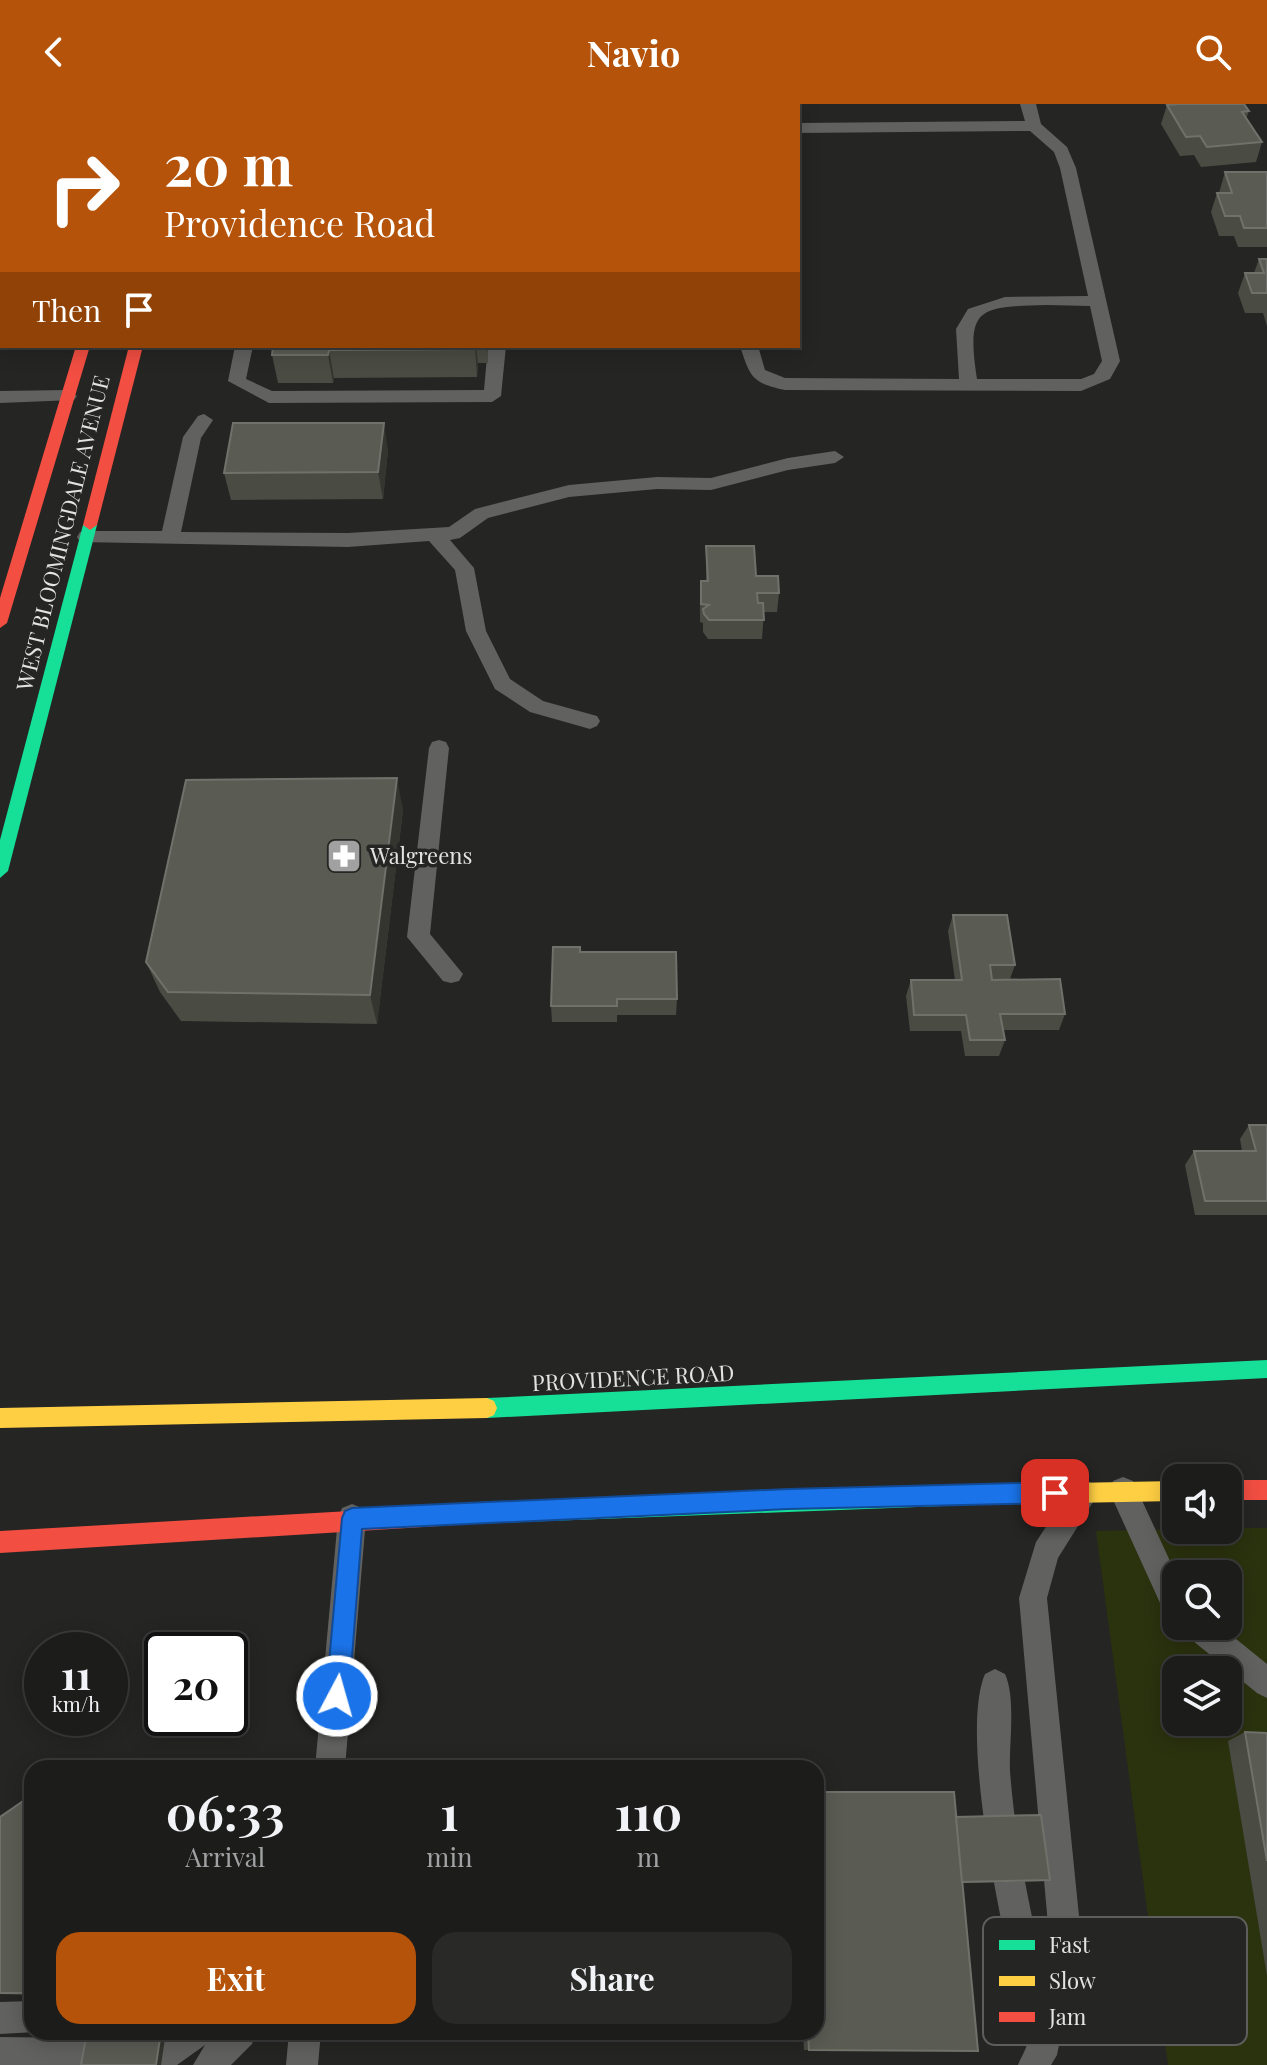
<!DOCTYPE html>
<style>
body{margin:0;font-family:"Playfair Display",serif;background:#292928;color:#f1f3f6;height:100vh;display:flex;flex-direction:column;font-size:30px;white-space:nowrap}
*{box-sizing:border-box;margin:0}
p{font-size:26px;color:#a0a1a3}
.icon{flex:none;width:44px;height:44px;fill:none;stroke:currentColor;stroke-width:2;stroke-linecap:round;stroke-linejoin:round}
.map{position:relative;flex:1;overflow:hidden}
.details{position:absolute;left:24px;top:1656px;width:800px;height:280px;display:flex;flex-direction:column;background:#1c1c1b;border-radius:24px;box-shadow:0 4px 20px #0003,0 0 0 2px #3a3a3a}
.details>*{flex:none}
.top-card{position:absolute;left:0px;top:0px;width:800px;height:244px;box-shadow:0 4px 20px #0003,0 0 0 2px #3a3a3a;background:#b45309;color:#fff;overflow:hidden}
.controls{position:absolute;left:1162px;top:1360px;display:grid;gap:16px}
.controls a{display:grid;place-items:center;width:80px;height:80px;border-radius:16px;background:#1c1c1b;box-shadow:0 4px 20px #0003,0 0 0 2px #3a3a3a;font-size:40px}
.speed{position:absolute;left:24px;top:1528px;display:flex;gap:16px;font-size:40px;font-weight:700;text-align:center}
.speed>*{display:grid;place-content:center;width:104px;height:104px;border-radius:50%;background:#1c1c1b;box-shadow:0 4px 20px #0003,0 0 0 2px #3a3a3a;line-height:1}
.speed small{font-size:20px;font-weight:400}
.speed .limit{border:4px solid #111;border-radius:12px;background:#fff;color:#111}
.pin{position:absolute;display:grid;place-items:center;width:68px;height:68px;color:#fff;margin:-34px;border-radius:16px;box-shadow:0 4px 12px #0006}
.me{position:absolute;width:88px;margin:-44px;rotate:6deg;stroke-linejoin:round;filter:drop-shadow(0 0 6px #0008)}
.turn{display:flex;align-items:center;gap:28px;height:168px;padding:0 32px;font-size:36px}
.turn .icon{width:104px;height:104px;stroke-width:2.5}
.turn b{display:block;font-size:56px;line-height:68px}
.then{display:flex;align-items:center;height:76px;padding:0 32px;background:#0003;gap:16px;font-size:30px}
.eta{display:flex;justify-content:space-evenly;align-items:center;height:136px;text-align:center}
.eta b{font-size:48px;font-weight:700;line-height:56px}
.button{display:flex;gap:16px;margin-top:auto;padding:16px 32px}
.button a{flex:1;height:92px;border-radius:24px;background:#b45309;color:#fff;font-size:32px;font-weight:700;line-height:92px;text-align:center}
.button a+a{background:#292928;color:#f1f3f6}
header{display:flex;justify-content:space-between;align-items:center;height:104px;padding:0 32px;background:#b45309;color:#fff;font-size:36px;font-weight:700}
.map>svg:first-child{display:block}
</style>
<header><svg class="icon" aria-label="back" viewBox="0 0 24 24"><path d="M15 5l-7 7 7 7"/></svg>Navio<svg class="icon" aria-label="search" viewBox="0 0 24 24"><circle cx="10" cy="10" r="6"/><path d="M15 15l6 6"/></svg></header>
<div class="map">
<svg width="1267" height="1961" viewBox="0 0 1267 1961">
<rect width="100%" height="100%" fill="#252524"/>
<path fill="#2b320e" fill-rule="evenodd" d="M1228 1424H1267V1961H1168L1096 1427ZM1176 1470H1228V1522H1176ZM1176 1566H1228V1618H1176Z"/>
<g fill="none" stroke-linecap="round" stroke-linejoin="round">
<g fill="#616160" fill-rule="evenodd">
<polygon points="254,0 275,0 252,2"/>
<path d="M1020 0H1036L1041 20 1067 43 1076 64 1120 257 1110 275 1081 287 785 286C752 279 750 273 740 242H758L765 266 785 274 959 275 956 225 968 205 1005 193 1088 192 1060 64 1054 48 1030 27 798 29V19L1025 17ZM1047 201 1090 202 1102 257 1094 270 1081 275H977C966 203 978 203 1047 201Z"/>
<polygon points="235,242 253,242 246,275 272,287 484,286 488,242 506,242 501,292 492,298 269,299 228,277"/>
<polygon points="68,286 77,292 74,296 0,299 0,287"/>
<polygon points="204,310 213,316 201,334 181,428 348,429 449,423 475,405 569,381 657,373 711,374 788,354 835,347 844,353 835,359 788,366 711,386 657,385 569,393 488,414 460,434 450,436 474,464 486,527 510,575 543,597 597,612 600,617 597,622 590,625 530,608 495,585 466,527 455,466 429,437 348,443 80,438 77,433 80,428 87,427 162,427 183,333 198,312"/>
<polygon points="439,636 446,638 449,644 430,830 463,870 459,877 451,879 443,877 407,833 429,644 432,638"/>
<polygon points="1123,1373 1133,1377 1176,1470 1176,1516 1166,1512 1109,1387 1113,1377"/>
<path d="M1084 1376 1094 1380 1098 1390 1058 1454 1047 1494 1081 1832 1057 1951 1051 1961H1018C1021 1953 1029 1941 1028 1933 1025 1903 1014 1873 1007 1843 994 1784 962 1623 985 1570L995 1565 1005 1570C1016 1594 1009 1639 1010 1667 1015 1733 1028 1798 1043 1862L1049 1832 1019 1494 1036 1438 1074 1380Z"/>
<polygon points="352,1400 362,1404 366,1414 345,1664 315,1664 338,1414 342,1404"/>
<polygon points="1183,1522 1220,1522 1267,1560 1267,1594 1257,1589 1187,1532"/>
<polygon points="32,1897 32,1928 35,1928 0,1930 0,1898"/>
<polygon points="168,1928 212,1928 208,1938 218,1928 256,1928 252,1940 231,1961 193,1961 205,1941 177,1961 0,1961 0,1933 158,1935"/>
<polygon points="289,1928 321,1928 318,1961 286,1961"/>
</g>
<g fill="#16e098" fill-rule="evenodd">
<polygon points="90,416 97,421 8,767 0,774 0,736 83,421"/>
<polygon points="1267,1256 1267,1274 487,1314 480,1311 477,1304 480,1297 487,1294"/>
<polygon points="969,1381 976,1384 979,1391 976,1398 969,1401 472,1420 465,1417 462,1410 465,1403 472,1400"/>
</g>
<g fill="#ffcf43" fill-rule="evenodd">
<polygon points="487,1294 494,1297 497,1304 494,1311 487,1314 0,1324 0,1304"/>
<polygon points="1176,1377 1176,1397 969,1401 962,1398 959,1391 962,1384 969,1381"/>
</g>
<g fill="#f24e42" fill-rule="evenodd">
<rect x="172" y="0" width="12" height="2"/>
<polygon points="76,242 90,242 7,519 0,524 0,494"/>
<polygon points="129,242 143,242 97,421 90,426 83,421"/>
<rect x="1228" y="1376" width="39" height="20"/>
<polygon points="472,1400 479,1403 482,1410 479,1417 472,1420 0,1449 0,1427"/>
</g>
</g>
<g fill="#4a4b43">
<polygon points="1167,1 1249,7 1246,15 1262,38 1256,58 1201,63 1194,51 1180,52 1161,20"/>
<polygon points="1225,68 1267,68 1267,143 1238,143 1234,132 1219,132 1211,108 1217,89 1219,89"/>
<polygon points="1259,155 1267,155 1267,222 1263,209 1245,209 1238,189 1245,169 1254,169"/>
<polygon points="273,242 487,242 488,252 488,259 478,259 477,273 334,274 333,279 278,279 272,251"/>
<polygon points="388,346 383,395 231,396 224,369"/>
<polygon points="706,442 756,472 779,489 777,508 764,508 762,535 708,535 703,528 703,519 700,518 700,496 701,477 706,477"/>
<polygon points="403,706 377,920 181,917 160,888 146,858"/>
<polygon points="953,811 1015,861 1010,875 1065,910 1059,926 1003,926 1005,936 999,952 965,952 961,927 910,927 906,892 911,876 955,876 948,827"/>
<polygon points="580,848 677,895 676,911 617,911 617,918 552,918 551,902"/>
<polygon points="1249,1021 1267,1021 1267,1111 1195,1111 1185,1061 1194,1047 1242,1047 1240,1035"/>
<polygon points="1245,1628 1267,1629 1267,1872 1228,1637"/>
<polygon points="32,1691 32,1891 0,1890 0,1713"/>
<polygon points="956,1713 1050,1776 1045,1777 962,1779 978,1947 804,1946 803,1928 816,1928"/>
</g>
<g fill="#34352f">
<polygon points="475,242 476,242 478,259 477,273"/>
<polygon points="329,246 334,274 333,279 328,251"/>
<polygon points="384,319 388,346 383,395 378,368"/>
<polygon points="397,674 403,706 377,920 370,891"/>
<polygon points="161,1928 166,1928 161,1961 156,1961"/>
</g>
<g fill="#5a5c54" stroke="#70716a" stroke-width="2">
<polygon points="1178,0 1244,0 1249,7 1242,8 1262,38 1207,43 1200,32 1186,33 1167,1"/>
<polygon points="1225,68 1267,68 1267,124 1244,124 1240,112 1225,112 1217,89 1232,89"/>
<polygon points="1259,155 1267,155 1267,189 1252,189 1245,169 1264,169"/>
<polygon points="273,242 475,242 475,245 329,246 328,251 272,251"/>
<polygon points="233,319 384,319 378,368 224,369"/>
<polygon points="706,442 754,442 756,472 778,472 779,489 757,489 758,499 763,499 764,516 709,516 704,510 703,505 709,501 701,500 701,477 708,477"/>
<polygon points="397,674 370,891 168,888 146,858 186,676"/>
<polygon points="953,811 1007,811 1015,861 990,861 992,876 1060,875 1065,910 1000,910 1005,936 970,936 966,911 914,911 911,876 962,876"/>
<polygon points="553,843 580,843 580,848 676,848 677,895 617,895 617,902 551,902"/>
<polygon points="1249,1021 1267,1021 1267,1097 1205,1097 1194,1047 1256,1047"/>
<polygon points="1245,1628 1267,1629 1267,1757"/>
<polygon points="816,1688 954,1688 978,1947 809,1946 808,1928 816,1928"/>
<polygon points="32,1691 32,1889 0,1889 0,1713"/>
<polygon points="1041,1711 1050,1776 962,1778 956,1713"/>
<polygon points="87,1928 161,1928 156,1961 81,1961"/>
<polygon points="332,1928 551,1928 551,1937 331,1936"/>
</g>
<polygon fill="#1a73e8" stroke="#114b97" stroke-width="2" points="1055,1378 1063,1381 1066,1389 1063,1396 1055,1399 788,1405 362,1425 349,1592 345,1600 337,1603 329,1600 326,1592 342,1414 345,1407 352,1404 788,1385"/>
<defs>
<g id="pharmacy-square" transform="scale(1.8)"><rect x="-9" y="-9" width="18" height="18" rx="4" fill="#a0a1a0" stroke="#252623"/><path d="M-2-6h4v4h4v4h-4v4h-4v-4h-4v-4h4Z" fill="#fff"/></g>
</defs>
<g fill-rule="evenodd">
<use href="#pharmacy-square" x="344" y="752"/>
</g>
<g text-anchor="middle" stroke-width="7" stroke-linejoin="round" paint-order="stroke">
<g font-size="22" fill="#e3e4e2" stroke="#252623">
<text transform="translate(63 429) rotate(-76)" y="8">WEST BLOOMINGDALE AVENUE</text>
<text transform="translate(633 1274) rotate(-3)" y="8">PROVIDENCE ROAD</text>
</g>
<g font-size="22" fill="#e3e4e2" stroke="#252623" text-anchor="start">
<text x="370" y="760">Walgreens</text>
</g>
</g>
<rect x="983" y="1813" width="264" height="128" rx="12" fill="#252623" stroke="#5e5f5c" stroke-width="2"/>
<rect x="999" y="1836" width="36" height="10" fill="#16e098"/>
<rect x="999" y="1872" width="36" height="10" fill="#ffcf43"/>
<rect x="999" y="1908" width="36" height="10" fill="#f24e42"/>
<g font-size="22" fill="#e3e4e2">
<text x="1049" y="1849">Fast</text>
<text x="1049" y="1885">Slow</text>
<text x="1049" y="1921">Jam</text>
</g>
</svg>
<div class="controls">
<a><svg class="icon" aria-label="sound" viewBox="0 0 24 24"><path d="M4 9h4l5-4v14l-5-4H4zM17 9q2 3 0 6"/></svg></a>
<a><svg class="icon" aria-label="search" viewBox="0 0 24 24"><circle cx="10" cy="10" r="6"/><path d="M15 15l6 6"/></svg></a>
<a><svg class="icon" aria-label="layers" viewBox="0 0 24 24"><path d="M12 4l9 5-9 5-9-5zM3 14l9 5 9-5"/></svg></a>
</div>
<div class="speed"><div>11<small>km/h</small></div><div class="limit">20</div></div>
<div class="pin" style="left:1055px;top:1389px;background:#d93025"><svg class="icon" aria-label="arrive" viewBox="0 0 24 24"><path d="M6 21V4h12l-3 4 3 4H6"/></svg></div>
<svg class="me" style="left:337px;top:1592px" viewBox="-20 -20 40 40"><circle r="17" fill="#1a73e8" stroke="#fff" stroke-width="3"/><path d="M0-11L8 9 0 5-8 9z" fill="#fff"/></svg>
<div class="top-card">
<div class="turn"><svg class="icon" aria-label="right" viewBox="0 0 24 24"><path d="M7 20v-9h11M14 6l5 5-5 5"/></svg><div><b>20 m</b>Providence Road</div></div>
<div class="then">Then<svg class="icon" aria-label="arrive" viewBox="0 0 24 24"><path d="M6 21V4h12l-3 4 3 4H6"/></svg></div>
</div>
<section class="details">
<div class="eta">
<div><b>06:33</b><p>Arrival</p></div>
<div><b>1</b><p>min</p></div>
<div><b>110</b><p>m</p></div>
</div>
<div class="button"><a>Exit</a><a>Share</a></div>
</section>
</div>
